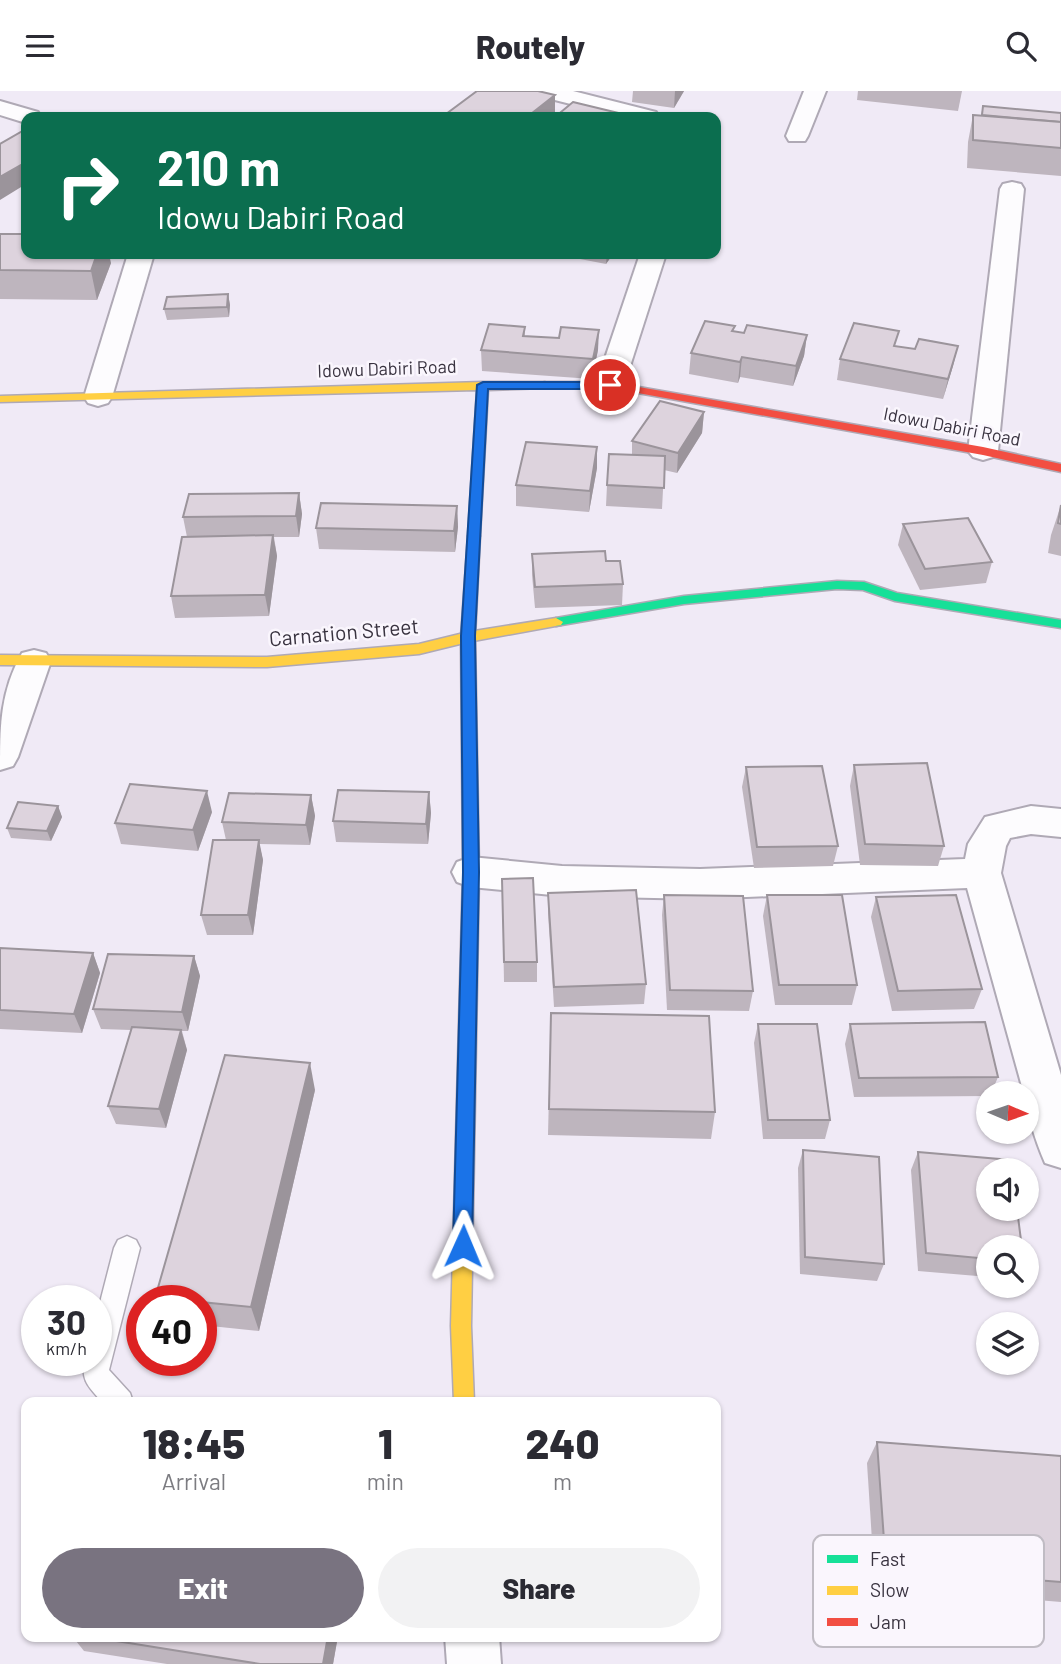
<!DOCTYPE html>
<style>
body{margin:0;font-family:Barlow,sans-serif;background:#f2f2f3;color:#2b2b33;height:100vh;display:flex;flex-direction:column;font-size:26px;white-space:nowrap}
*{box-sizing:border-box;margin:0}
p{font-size:23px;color:#7c7c81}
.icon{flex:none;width:38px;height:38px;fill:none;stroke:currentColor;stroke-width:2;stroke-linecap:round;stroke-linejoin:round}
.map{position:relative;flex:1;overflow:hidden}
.panel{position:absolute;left:21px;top:1306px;width:700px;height:245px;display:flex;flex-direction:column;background:#fff;border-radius:14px;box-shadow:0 2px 5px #0004}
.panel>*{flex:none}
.hud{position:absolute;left:21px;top:21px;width:700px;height:147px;border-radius:14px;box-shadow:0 2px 5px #0004;background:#0b6e4f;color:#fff;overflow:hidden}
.needle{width:46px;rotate:92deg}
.controls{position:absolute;left:976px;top:990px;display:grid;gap:14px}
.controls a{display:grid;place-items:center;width:63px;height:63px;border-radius:50%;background:#fff;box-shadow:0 2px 5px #0004;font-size:35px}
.speed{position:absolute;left:21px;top:1194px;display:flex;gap:14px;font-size:35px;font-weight:700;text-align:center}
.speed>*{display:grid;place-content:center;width:91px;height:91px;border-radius:50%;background:#fff;box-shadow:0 2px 5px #0004;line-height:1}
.speed small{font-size:18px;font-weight:400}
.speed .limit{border:10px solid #d22;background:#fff;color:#111}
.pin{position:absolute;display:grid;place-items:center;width:60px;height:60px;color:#fff;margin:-30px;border:4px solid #fff;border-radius:50%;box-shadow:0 2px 7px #0007}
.me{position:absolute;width:77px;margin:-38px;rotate:1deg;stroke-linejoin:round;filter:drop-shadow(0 0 5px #0008)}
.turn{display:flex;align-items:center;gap:24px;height:147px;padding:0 21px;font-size:32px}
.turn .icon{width:91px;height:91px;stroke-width:2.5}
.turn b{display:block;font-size:49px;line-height:60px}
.eta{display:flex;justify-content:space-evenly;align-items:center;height:119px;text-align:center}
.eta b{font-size:42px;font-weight:800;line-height:49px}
.primary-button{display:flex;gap:14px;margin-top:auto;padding:14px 21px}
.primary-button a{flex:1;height:80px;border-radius:42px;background:#797380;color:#fff;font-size:28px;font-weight:800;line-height:80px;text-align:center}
.primary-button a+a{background:#f2f2f3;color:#2b2b33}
header{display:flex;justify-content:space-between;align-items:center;height:91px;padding:0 21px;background:#fff;font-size:32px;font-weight:800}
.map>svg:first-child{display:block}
</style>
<header><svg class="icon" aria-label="menu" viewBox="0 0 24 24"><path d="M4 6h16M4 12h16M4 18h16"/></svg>Routely<svg class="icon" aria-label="search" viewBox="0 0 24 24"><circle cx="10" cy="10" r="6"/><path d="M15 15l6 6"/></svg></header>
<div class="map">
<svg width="1061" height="1573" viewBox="0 0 1061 1573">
<rect width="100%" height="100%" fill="#f0eaf6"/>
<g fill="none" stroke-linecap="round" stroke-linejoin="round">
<g stroke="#afa9b5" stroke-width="3">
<path id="lane" d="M127 1145 136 1149 140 1157 109 1279 130 1302 133 1311H102C89 1296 80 1289 85 1269H96V1227L114 1157 118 1149Z"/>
</g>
<g stroke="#afa9b5" stroke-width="4">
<g id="street">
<polygon points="536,0 573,0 656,21 659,26 622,26 539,5"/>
<polygon points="804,0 826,0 808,45 805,50 789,50 786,45"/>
<polygon points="0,10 38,21 41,26 26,26 26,32 0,24"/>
<polygon points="1012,91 1021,93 1024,98 998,360 993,366 983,369 973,366 968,360 1000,98 1003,93"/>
<polygon points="128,163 154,163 112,306 108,312 98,315 88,312 84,306"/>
<polygon points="640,163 666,163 624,294 620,300 610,302 600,300 596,294"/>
<path d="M34 559 46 562 51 570 18 666 13 675 0 679C0 635 0 601 22 562Z"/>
<path d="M1031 715 1061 718V746L1031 743 1010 747 1006 755 1001 782 1061 984V1077L1045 1072C1036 1051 1027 1026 1027 1003H1024L967 797 700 808 562 805 471 796 457 791 452 781 457 771 471 766 562 775 700 778 965 768 968 753 985 726Z"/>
<polygon points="445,1545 499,1545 501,1573 447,1573"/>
</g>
</g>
<g stroke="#afa9b5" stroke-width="3">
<g id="fast">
<polygon points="474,441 480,445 475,546 479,781 477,785 465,785 463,781 461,546 468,445"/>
<polygon points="837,490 864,491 897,502 1061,529 1061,537 895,510 863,499 837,498 684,513 556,535 549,531 556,527 684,505"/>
</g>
</g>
<g stroke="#afa9b5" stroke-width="3">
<g id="slow">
<polygon points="483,291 545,291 551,294 545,297 488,299 480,445 474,449 468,445 477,299 0,311 0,305"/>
<polygon points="556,527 563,531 561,534 468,551 419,563 267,576 0,574 0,564 267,566 419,553 468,541"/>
<polygon points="471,775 477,777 479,781 471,1235 474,1311 454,1311 451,1235 463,781 465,777"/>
</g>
</g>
<g stroke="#afa9b5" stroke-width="3">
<polygon id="jam" points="545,291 610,291 983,356 1061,373 1061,381 983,364 610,297 541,296 541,292"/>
</g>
<use href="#lane" fill="#fdfcfe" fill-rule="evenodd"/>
<use href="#street" fill="#fdfcfe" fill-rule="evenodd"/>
<use href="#fast" fill="#16e098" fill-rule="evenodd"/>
<use href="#slow" fill="#ffcf43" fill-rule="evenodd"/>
<use href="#jam" fill="#f24e42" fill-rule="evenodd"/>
</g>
<g fill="#beb5be">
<polygon points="633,0 684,0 674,17 632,11"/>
<polygon points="858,0 962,0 958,20 857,9"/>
<polygon points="983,15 1061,22 1061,85 967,77 968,51 973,24 981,24"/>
<polygon points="0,143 111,172 97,209 0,208"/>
<polygon points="554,163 613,163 606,173"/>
<polygon points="228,203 230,214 229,226 167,229 164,218"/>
<polygon points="525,236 525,245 559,247 598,259 592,288 482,280 481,259"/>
<polygon points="734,240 744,242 807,244 804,265 793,295 740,286 738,292 689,283 691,262"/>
<polygon points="958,255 943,308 837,289 840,268 915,258"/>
<polygon points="704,321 702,342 677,382 664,379 662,418 606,415 607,394 632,364 632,350"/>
<polygon points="597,377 589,421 516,415 516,394"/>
<polygon points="299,402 302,423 299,446 274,446 277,465 269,525 175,527 171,505 187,446 183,426"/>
<polygon points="1061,414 1061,465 1048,462 1051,444"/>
<polygon points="457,415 458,436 455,461 319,458 316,437"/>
<polygon points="903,433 992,471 986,492 920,499 898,454"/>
<polygon points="532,463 606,470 623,493 622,514 535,517 532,484"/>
<polygon points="854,674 944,755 938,775 860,774 850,695"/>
<polygon points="746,676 838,755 833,775 754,777 742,696"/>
<polygon points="429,701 431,722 428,753 336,751 333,730"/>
<polygon points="311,704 315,725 310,754 259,753 263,769 253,844 207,844 201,824 226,749 222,731"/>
<polygon points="58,715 62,726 51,750 11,747 7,737"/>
<polygon points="212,721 198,760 121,753 115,732"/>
<polygon points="502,788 537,871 537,891 504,891"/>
<polygon points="548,802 646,893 644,913 554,916 548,822"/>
<polygon points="664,804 753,900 749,920 667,919 662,824"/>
<polygon points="767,804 857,894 852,914 775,914 763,825"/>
<polygon points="876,806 982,898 974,918 892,920 871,826"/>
<polygon points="0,857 93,862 100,882 82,942 0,938"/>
<polygon points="194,865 200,885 188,940 182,940 187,959 166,1037 116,1033 108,1015 131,939 101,938 93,918"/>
<polygon points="551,922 715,1021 711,1048 548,1044"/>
<polygon points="758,933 830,1029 825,1048 763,1048 754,952"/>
<polygon points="850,933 998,986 991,1003 989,1003 989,1005 854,1006 845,953"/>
<polygon points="315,999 259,1240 201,1234 201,1209 156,1209 155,1207"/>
<polygon points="803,1059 884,1173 877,1190 800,1183 798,1077"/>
<polygon points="918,1061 989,1157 989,1186 918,1180 911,1079"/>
<polygon points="877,1351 1061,1365 1061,1511 875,1496 867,1372"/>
<polygon points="72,1545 338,1545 333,1573 167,1573 84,1560"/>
</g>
<g fill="#9b949b">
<polygon points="675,0 684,0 674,17"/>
<polygon points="555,4 555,26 527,26"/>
<polygon points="26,71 26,93 0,109 0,86"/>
<polygon points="97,163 109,163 111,172 97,209 91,180"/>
<polygon points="607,163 613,163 606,173"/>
<polygon points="228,203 230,214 229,226 227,216"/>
<polygon points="599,239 598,259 592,288 593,268"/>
<polygon points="807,244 804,265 793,295 796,275"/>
<polygon points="958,255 953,275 943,308 948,288"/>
<polygon points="742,266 740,286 738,292 740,271"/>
<polygon points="704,321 702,342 677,382 678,362"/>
<polygon points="597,356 597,377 589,421 590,400"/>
<polygon points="299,402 302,423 299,446 296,425"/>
<polygon points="457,415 458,436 455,461 454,440"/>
<polygon points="273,444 277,465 269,525 265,504"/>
<polygon points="207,700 212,721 198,760 193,739"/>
<polygon points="429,701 431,722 428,753 426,733"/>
<polygon points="311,704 315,725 310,754 306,734"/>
<polygon points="58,715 62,726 51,750 47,740"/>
<polygon points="259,749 263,769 253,844 248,824"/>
<polygon points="93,862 100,882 82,942 74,923"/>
<polygon points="194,865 200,885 188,940 182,921"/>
<polygon points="181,939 187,959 166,1037 159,1018"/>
<polygon points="310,972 315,999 259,1240 251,1216"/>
<polygon points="328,1545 338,1545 333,1573 323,1573"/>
</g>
<g fill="#ddd3dd" stroke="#9b949b" stroke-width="2">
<polygon points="477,0 538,0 555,4 527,26 442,26"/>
<polygon points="573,11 635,26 555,26"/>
<polygon points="983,15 1061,22 1061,31 982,24"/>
<polygon points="973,24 1061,31 1061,57 973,49"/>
<polygon points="26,38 26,71 0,86 0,53"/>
<polygon points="0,143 26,143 26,163 97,163 91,180 0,179"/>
<polygon points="228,203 227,216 164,218 167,206"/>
<polygon points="705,230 735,235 732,240 744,242 747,234 807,244 796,275 742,266 740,271 691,262"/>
<polygon points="854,232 899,240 894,255 915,258 919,248 958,255 948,288 840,268"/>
<polygon points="489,233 525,236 523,245 559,247 561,236 599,239 593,268 481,259"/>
<polygon points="660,310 704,321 678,362 632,350"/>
<polygon points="526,351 597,356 590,400 516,394"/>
<polygon points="609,363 665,365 664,397 607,394"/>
<polygon points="299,402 296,425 183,426 189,403"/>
<polygon points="321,412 457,415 454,440 316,437"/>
<polygon points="1061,414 1061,433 1058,432"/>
<polygon points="968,427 992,471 925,478 903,433"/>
<polygon points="273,444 265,504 171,505 182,446"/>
<polygon points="605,460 606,470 620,470 623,493 535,496 532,463"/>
<polygon points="927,672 944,755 865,753 854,674"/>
<polygon points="822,675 838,755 757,756 746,676"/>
<polygon points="130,693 207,700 193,739 115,732"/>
<polygon points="338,699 429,701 426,733 333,730"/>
<polygon points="229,702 311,704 306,734 222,731"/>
<polygon points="18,711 58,715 47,740 7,737"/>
<polygon points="213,749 259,749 248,824 201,824"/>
<polygon points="533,787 537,871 504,871 502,788"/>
<polygon points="636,799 646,893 554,896 548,802"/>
<polygon points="664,804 743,805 753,900 670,899"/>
<polygon points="767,804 842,804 857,894 779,894"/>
<polygon points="956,804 982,898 898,900 876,806"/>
<polygon points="0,857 93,862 74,923 0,919"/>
<polygon points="108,863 194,865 182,921 93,918"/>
<polygon points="551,922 709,925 715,1021 549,1018"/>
<polygon points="985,931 998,986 859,987 850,933"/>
<polygon points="758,933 817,933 830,1029 768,1029"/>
<polygon points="132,936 181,939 159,1018 108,1015"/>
<polygon points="225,964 310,972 251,1216 201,1211 201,1209 181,1209 155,1207"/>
<polygon points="803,1059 879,1066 884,1173 805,1166"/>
<polygon points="918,1061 1011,1069 1013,1080 989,1080 989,1118 1017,1118 1022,1157 989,1157 989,1168 926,1162"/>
<polygon points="877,1351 1061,1365 1061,1491 886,1477"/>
<polygon points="85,1545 328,1545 323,1573 260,1573"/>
</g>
<polygon fill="#1a73e8" stroke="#114b97" stroke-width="2" points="483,291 610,291 616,294 610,298 488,298 475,545 479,781 472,1155 469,1161 463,1163 456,1161 453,1155 463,781 461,545 477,294"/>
<g text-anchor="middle" stroke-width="5" stroke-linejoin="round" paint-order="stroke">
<g font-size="18" fill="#393340" stroke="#faf6fd">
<text transform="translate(387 278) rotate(-2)" y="6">Idowu Dabiri Road</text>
<text transform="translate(952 336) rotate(11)" y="6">Idowu Dabiri Road</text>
</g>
<g font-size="21" fill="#393340" stroke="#faf6fd">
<text transform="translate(344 542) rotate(-5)" y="7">Carnation Street</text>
</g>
</g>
<rect x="813" y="1444" width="231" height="112" rx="10" fill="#faf6fd" stroke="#c0bcc4" stroke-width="2"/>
<rect x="827" y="1464" width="31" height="8" fill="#16e098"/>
<rect x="827" y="1495" width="31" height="9" fill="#ffcf43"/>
<rect x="827" y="1527" width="31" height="8" fill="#f24e42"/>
<g font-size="19" fill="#393340">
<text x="870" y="1475">Fast</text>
<text x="870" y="1506">Slow</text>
<text x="870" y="1538">Jam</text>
</g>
</svg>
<div class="controls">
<a><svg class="needle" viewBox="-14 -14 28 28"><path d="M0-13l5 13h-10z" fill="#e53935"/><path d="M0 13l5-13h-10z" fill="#7c7c81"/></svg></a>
<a><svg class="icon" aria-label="sound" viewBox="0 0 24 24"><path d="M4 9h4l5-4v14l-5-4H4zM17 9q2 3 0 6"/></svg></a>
<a><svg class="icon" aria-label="search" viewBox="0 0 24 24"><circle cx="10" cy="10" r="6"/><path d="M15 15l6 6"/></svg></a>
<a><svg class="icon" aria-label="layers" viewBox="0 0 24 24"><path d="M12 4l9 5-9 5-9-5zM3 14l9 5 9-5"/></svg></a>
</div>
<div class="speed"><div>30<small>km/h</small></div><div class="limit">40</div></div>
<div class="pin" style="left:610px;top:294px;background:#d93025"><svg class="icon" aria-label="arrive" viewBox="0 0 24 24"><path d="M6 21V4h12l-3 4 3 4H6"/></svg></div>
<svg class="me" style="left:463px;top:1155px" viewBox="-20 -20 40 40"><path d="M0-17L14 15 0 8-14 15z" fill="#1a73e8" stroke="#fff" stroke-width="4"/></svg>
<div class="hud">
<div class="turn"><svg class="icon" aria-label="right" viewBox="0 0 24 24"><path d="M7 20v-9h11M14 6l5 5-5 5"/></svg><div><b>210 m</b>Idowu Dabiri Road</div></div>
</div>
<section class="panel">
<div class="eta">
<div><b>18:45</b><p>Arrival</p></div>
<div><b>1</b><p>min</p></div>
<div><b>240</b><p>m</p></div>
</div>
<div class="primary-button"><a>Exit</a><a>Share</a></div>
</section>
</div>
